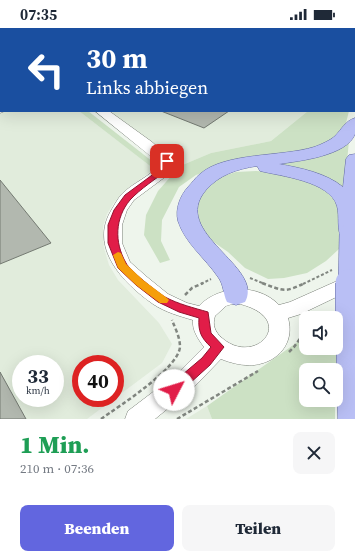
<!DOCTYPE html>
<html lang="de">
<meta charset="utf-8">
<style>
body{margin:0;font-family:"Source Serif 4",serif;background:#f6f6f7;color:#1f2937;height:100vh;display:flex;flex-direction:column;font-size:15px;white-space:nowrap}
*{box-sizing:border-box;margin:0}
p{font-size:13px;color:#747a83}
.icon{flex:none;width:22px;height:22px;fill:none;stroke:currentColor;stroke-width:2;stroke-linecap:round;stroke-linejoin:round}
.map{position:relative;height:391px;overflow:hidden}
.drawer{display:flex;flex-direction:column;background:#fff;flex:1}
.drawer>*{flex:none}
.hud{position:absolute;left:0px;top:0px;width:355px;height:84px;box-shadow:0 4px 16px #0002;background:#1a4fa0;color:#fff;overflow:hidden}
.fabs{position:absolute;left:299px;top:283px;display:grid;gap:8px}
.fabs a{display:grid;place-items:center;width:44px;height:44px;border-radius:8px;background:#fff;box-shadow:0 4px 16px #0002;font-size:20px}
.speed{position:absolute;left:12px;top:327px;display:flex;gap:8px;font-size:20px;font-weight:700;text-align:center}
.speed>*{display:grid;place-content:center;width:52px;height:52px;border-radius:50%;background:#fff;box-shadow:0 4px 16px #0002;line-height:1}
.speed small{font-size:10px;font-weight:400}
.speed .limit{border:6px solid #d22;background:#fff;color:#111}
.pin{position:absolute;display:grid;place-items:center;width:34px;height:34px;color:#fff;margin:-17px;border-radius:8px;box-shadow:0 2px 6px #0006}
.me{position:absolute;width:44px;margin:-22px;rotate:50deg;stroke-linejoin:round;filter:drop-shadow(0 0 3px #0008)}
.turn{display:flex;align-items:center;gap:14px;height:84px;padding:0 20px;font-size:18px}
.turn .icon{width:52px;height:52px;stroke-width:2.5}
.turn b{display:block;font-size:28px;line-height:34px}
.round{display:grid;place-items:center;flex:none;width:42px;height:42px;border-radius:8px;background:#f6f6f7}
.head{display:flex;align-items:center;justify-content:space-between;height:68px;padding:0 20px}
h1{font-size:24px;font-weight:800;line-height:30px;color:#1e9e55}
.primary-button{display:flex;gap:8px;margin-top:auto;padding:8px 20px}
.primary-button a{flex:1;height:46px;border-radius:8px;background:#6266df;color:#fff;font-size:16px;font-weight:800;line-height:46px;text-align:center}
.primary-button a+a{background:#f6f6f7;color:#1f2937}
.status{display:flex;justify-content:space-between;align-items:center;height:28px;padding:0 20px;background:#fff;direction:ltr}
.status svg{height:11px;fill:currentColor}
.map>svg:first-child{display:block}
</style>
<div class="status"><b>07:35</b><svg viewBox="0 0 49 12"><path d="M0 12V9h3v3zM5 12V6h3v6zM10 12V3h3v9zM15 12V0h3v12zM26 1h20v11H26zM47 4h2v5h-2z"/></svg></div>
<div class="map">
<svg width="355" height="391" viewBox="0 0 355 391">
<rect width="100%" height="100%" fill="#eef5ec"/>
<g fill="#e1ecdc" fill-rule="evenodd">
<path d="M3 83H79L154 141 126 162 115 173 107 186 103 198V208L104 220 109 237 118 252 159 295 172 316 162 335 87 391H0V85ZM21 336H55V370H21ZM81 336H115V370H81Z"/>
<polygon points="107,83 308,83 271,113 211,125 180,138"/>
<polygon points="207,378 212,391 186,391"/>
</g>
<g fill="#cce1c4">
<polygon points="170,0 355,0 355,42 354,46 354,1 167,1"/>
<polygon points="79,83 88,83 157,137 154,141"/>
<polygon points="308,83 349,83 344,103 314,122 223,138 196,147 179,159 162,192 161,213 170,232 160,235 144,207 146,187 158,163 180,138 211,125 271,113"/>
<polygon points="349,113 344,164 315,145 286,137 268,135"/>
<polygon points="256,143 274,144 324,159 341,176 339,221 326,233 307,245 284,250 268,251 245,240 228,224 212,213 199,197 197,169 217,150 236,144"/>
<polygon points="338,289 336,343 336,342 306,342 306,372 335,372 335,391 212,391 207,378 306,308 306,320 336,320 336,290 335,290"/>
</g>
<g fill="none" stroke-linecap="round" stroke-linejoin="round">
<polyline stroke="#9399bd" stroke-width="2" points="173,1 176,0"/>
</g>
<g fill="#b2b8af" stroke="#747a72">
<polygon points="161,83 229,83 204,100"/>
<polygon points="0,152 51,215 0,236"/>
<polygon points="0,344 26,391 0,391"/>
</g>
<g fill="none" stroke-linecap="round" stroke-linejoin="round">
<g stroke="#787e76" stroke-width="1">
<g id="minor">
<polygon points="1,76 1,83 5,83 0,85"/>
<path d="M95 83H109L152 114 175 135 165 149 134 172 127 182 122 197V215L130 234 147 249 168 266 187 275 199 278C219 257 258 255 279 277L290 274 355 245V260L301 286 288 290C295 314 279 334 254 337 243 338 231 335 221 331L194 359 155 391H125L128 383 178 345 204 319C198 311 192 302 193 292 179 288 165 284 153 276 123 255 88 219 112 181 115 176 118 170 122 166 134 154 150 149 160 136ZM236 275C301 289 256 340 222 310 215 304 212 297 215 288L226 278Z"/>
</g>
</g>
<g stroke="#6068a1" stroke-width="1">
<g id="major">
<path d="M355 90C355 94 355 102 355 106 347 128 299 133 279 136 301 140 326 145 343 159L346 131 349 127 355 126V212L350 213 342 211C336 201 340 189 337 178 330 153 280 148 260 143L257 138C237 141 219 147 206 162 169 205 265 238 245 274L236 277 227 274C223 266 224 257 218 249 205 230 185 215 178 193 175 181 180 168 188 159 192 155 195 150 200 146 225 124 282 129 314 119 320 117 331 112 335 108 342 101 345 93 355 90Z"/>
<polygon points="349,289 355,291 355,391 338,391 336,299 340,292"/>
</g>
</g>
<g stroke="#818680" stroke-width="1" stroke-dasharray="2 1" stroke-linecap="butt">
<polyline points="155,0 159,1"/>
<polyline points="25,1 28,0"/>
<polyline points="52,1 54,0"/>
<polyline points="166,1 168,0"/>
</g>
<g stroke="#818680" stroke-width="2" stroke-dasharray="3 2" stroke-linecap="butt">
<polyline points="250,250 265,256"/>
<polyline points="201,256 211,251"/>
<polyline points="303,256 332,242"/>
</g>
<g stroke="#818680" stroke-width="2.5" stroke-dasharray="4 2.5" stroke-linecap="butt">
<path d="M262 255C284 263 284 265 305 255"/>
<polyline points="185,267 192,260 203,255"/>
<polyline points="289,324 294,319 306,302"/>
<path d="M101 391C119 378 178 341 180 319 180 309 175 300 172 292"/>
<polyline points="177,391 258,343"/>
</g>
<use href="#minor" fill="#fff" fill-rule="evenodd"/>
<use href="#major" fill="#b9bff5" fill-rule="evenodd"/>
<g stroke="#6068a1" stroke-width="22" stroke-linecap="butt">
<polyline id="major-bridge-far1" points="349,256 350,206"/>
</g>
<g stroke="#6068a1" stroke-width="28" stroke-linecap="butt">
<polyline id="major-bridge" points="349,299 349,255"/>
</g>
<use href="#major-bridge-far1" stroke="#b9bff5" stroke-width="21"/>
<use href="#major-bridge" stroke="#b9bff5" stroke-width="27"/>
</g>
<path fill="#e11d48" stroke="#92132f" d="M164 131H170L172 135 169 141C157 150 140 161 130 172 115 190 114 214 126 235 130 243 156 263 165 269 178 276 194 280 208 284L211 305 224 319 210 337 178 366 174 367 169 366 168 362 169 358 202 330 211 319C201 310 198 303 199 290L179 284 158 274 136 257 118 240 108 215V197L114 182 125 167 163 139Z"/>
<polygon fill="#f59e0b" points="118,224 121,225 126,236 143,252 167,270 169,272 167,275 160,275 136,257 118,240 113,227"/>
</svg>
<div class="fabs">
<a><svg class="icon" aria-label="sound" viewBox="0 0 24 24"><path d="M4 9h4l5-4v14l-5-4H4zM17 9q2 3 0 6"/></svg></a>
<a><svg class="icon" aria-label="search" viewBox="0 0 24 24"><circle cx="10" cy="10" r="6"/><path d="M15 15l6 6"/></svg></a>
</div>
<div class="speed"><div>33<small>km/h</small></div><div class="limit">40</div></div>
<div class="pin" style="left:167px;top:133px;background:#d93025"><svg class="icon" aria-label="arrive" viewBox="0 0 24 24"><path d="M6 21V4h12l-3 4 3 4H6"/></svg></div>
<svg class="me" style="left:174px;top:362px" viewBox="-20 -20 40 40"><circle r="19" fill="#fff"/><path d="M0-13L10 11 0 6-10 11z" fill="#e11d48"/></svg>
<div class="hud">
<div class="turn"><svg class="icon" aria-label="left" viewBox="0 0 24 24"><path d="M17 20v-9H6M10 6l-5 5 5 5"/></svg><div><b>30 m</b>Links abbiegen</div></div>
</div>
</div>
<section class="drawer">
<div class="head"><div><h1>1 Min.</h1><p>210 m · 07:36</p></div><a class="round"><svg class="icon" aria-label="close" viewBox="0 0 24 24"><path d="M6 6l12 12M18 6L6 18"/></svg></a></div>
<div class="primary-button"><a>Beenden</a><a>Teilen</a></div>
</section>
